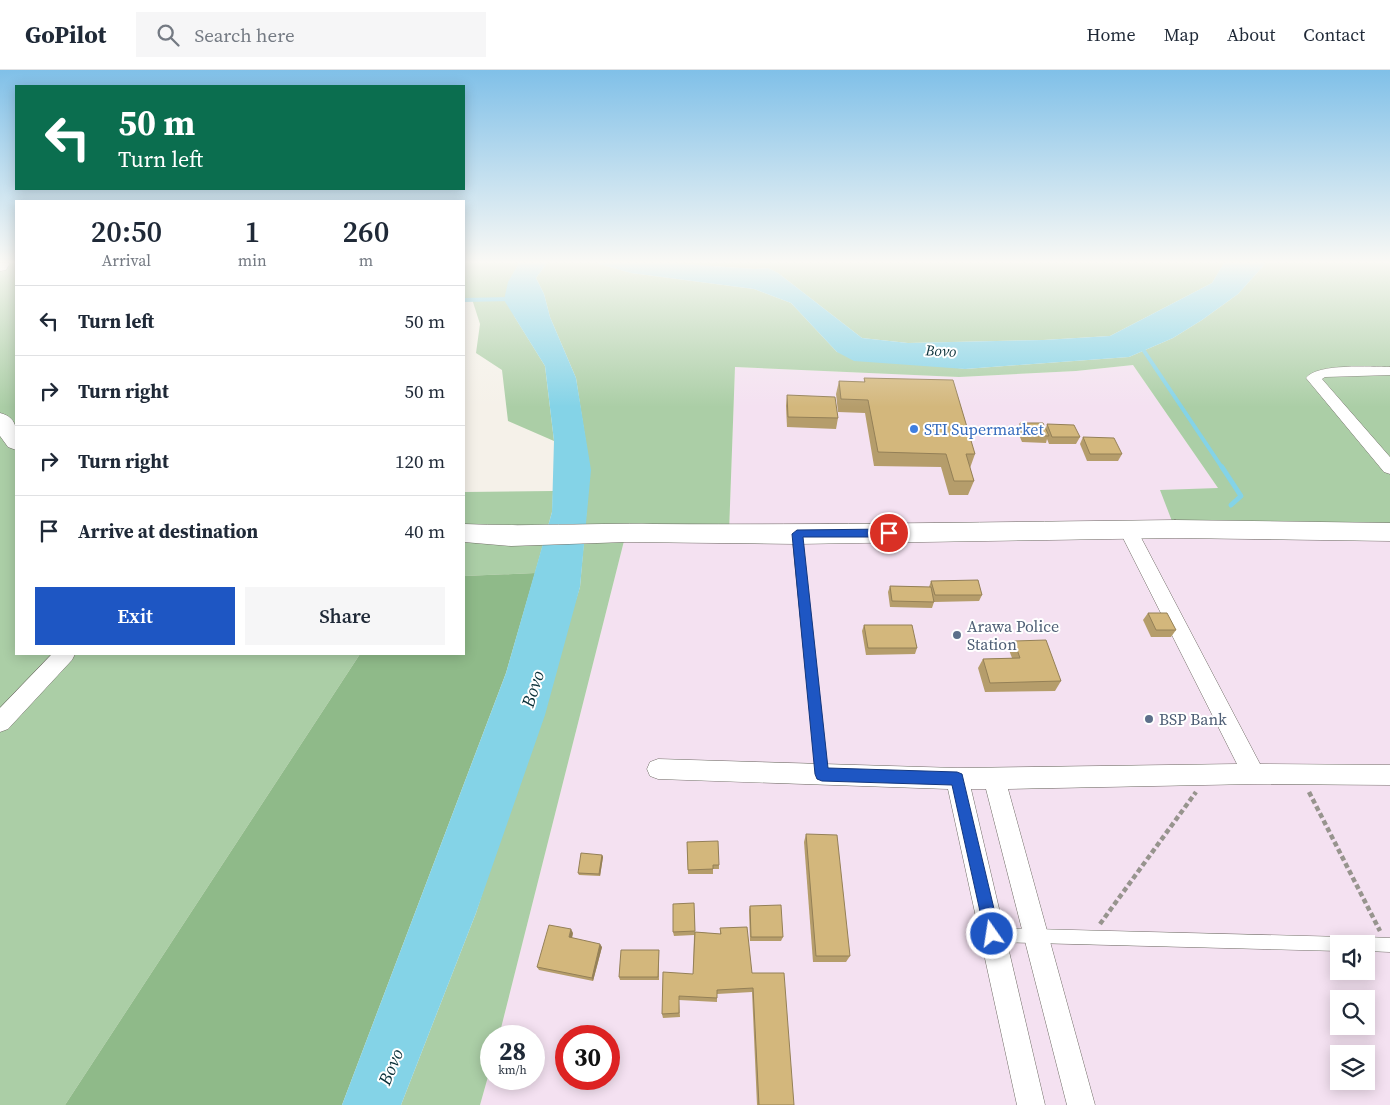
<!DOCTYPE html>
<style>
body{margin:0;font-family:"Source Serif 4",serif;background:#f6f6f7;color:#1f2937;height:100vh;display:flex;flex-direction:column;font-size:19px;white-space:nowrap}
*{box-sizing:border-box;margin:0}
p{font-size:16px;color:#747a83}
.icon{flex:none;width:28px;height:28px;fill:none;stroke:currentColor;stroke-width:2;stroke-linecap:round;stroke-linejoin:round}
.map{position:relative;flex:1;overflow:hidden}
.side{position:absolute;left:15px;top:130px;width:450px;height:455px;display:flex;flex-direction:column;background:#fff;border-radius:0px;box-shadow:0 2px 12px #0003}
.side>*{flex:none}
.top-card{position:absolute;left:15px;top:15px;width:450px;height:105px;border-radius:0px;box-shadow:0 2px 12px #0003;background:#0b6e4f;color:#fff;overflow:hidden}
.buttons{position:absolute;left:1330px;top:865px;display:grid;gap:10px}
.buttons a{display:grid;place-items:center;width:45px;height:45px;border-radius:0px;background:#fff;box-shadow:0 2px 12px #0003;font-size:25px}
.speed{position:absolute;left:480px;top:955px;display:flex;gap:10px;font-size:25px;font-weight:700;text-align:center}
.speed>*{display:grid;place-content:center;width:65px;height:65px;border-radius:50%;background:#fff;box-shadow:0 2px 12px #0003;line-height:1}
.speed small{font-size:12px;font-weight:400}
.speed .limit{border:8px solid #d22;background:#fff;color:#111}
.pin{position:absolute;display:grid;place-items:center;width:42px;height:42px;color:#fff;margin:-21px;border:2px solid #fff;border-radius:50%;box-shadow:0 1px 5px #0007}
.me{position:absolute;width:55px;margin:-28px;rotate:347deg;stroke-linejoin:round;filter:drop-shadow(0 0 4px #0008)}
.turn{display:flex;align-items:center;gap:18px;height:105px;padding:0 20px;font-size:22px}
.turn .icon{width:65px;height:65px;stroke-width:2.5}
.turn b{display:block;font-size:35px;line-height:42px}
.eta{display:flex;justify-content:space-evenly;align-items:center;height:85px;text-align:center}
.eta b{font-size:30px;font-weight:600;line-height:35px}
.primary-button{display:flex;gap:10px;margin-top:auto;padding:10px 20px}
.primary-button a{flex:1;height:58px;border-radius:0px;background:#1e56c3;color:#fff;font-size:20px;font-weight:600;line-height:58px;text-align:center}
.primary-button a+a{background:#f6f6f7;color:#1f2937}
ul{padding:0;list-style:none}
li{display:flex;align-items:center;gap:15px;height:70px;padding:0 20px;border-top:1px solid #e0e1e3}
li div{flex:1}
li b{display:block;font-size:19px}
li em{font-style:normal}
header{display:flex;align-items:center;gap:30px;box-sizing:border-box;height:70px;padding:0 25px;background:#fff;border-bottom:1px solid #e0e1e3}
header strong{font-size:24px}
nav{display:flex;gap:28px;margin-inline-start:auto;font-size:18px}
.search{width:350px;height:45px;background:#f6f6f7;display:flex;align-items:center;gap:12px;box-sizing:border-box;padding:0 18px;border-radius:0px;color:#747a83;font-size:19px}
.map>svg:first-child{display:block}
</style>
<header>
<strong>GoPilot</strong>
<div class="search"><svg class="icon" aria-label="search" viewBox="0 0 24 24"><circle cx="10" cy="10" r="6"/><path d="M15 15l6 6"/></svg>Search here</div>
<nav><a>Home</a><a>Map</a><a>About</a><a>Contact</a></nav>
</header>
<div class="map">
<svg width="1390" height="1035" viewBox="0 0 1390 1035">
<rect width="100%" height="100%" fill="#f5f1e9"/>
<path fill="#f4e1f1" fill-rule="evenodd" d="M1133 295 1218 418 1390 462V1035H480L491 996V1009H534V966H499L626 463 729 462 735 297 959 307 1076 301ZM1339 874H1366V901H1339ZM1339 929H1366V956H1339ZM566 966H609V1009H566ZM1339 984H1366V1011H1339Z"/>
<g fill="#abcea6">
<polygon points="0,193 16,193 16,584 360,584 65,1035 0,1035"/>
<polygon points="464,193 519,193 509,212 514,246 545,296 554,371 508,351 502,300 476,283 480,254 472,229 464,230"/>
<polygon points="547,193 596,193 631,203 754,219 791,233 837,282 965,299 1129,287 1173,268 1202,250 1238,224 1266,193 1390,193 1390,462 1175,459 1160,420 1218,418 1133,295 1076,301 959,307 735,297 729,463 626,463 499,966 491,966 491,996 480,1035 401,1035 476,843 580,517 590,400 576,308 550,247 544,224 536,208"/>
<polygon points="669,193 1224,193 1212,213 1110,266 1043,270 908,273 862,268 778,203 768,198 755,199"/>
<polygon points="553,421 552,442 535,503 464,506 464,422"/>
</g>
<polygon fill="#8fba89" points="535,503 506,603 342,1035 65,1035 360,584 464,584 464,506"/>
<g fill="#84d3e7">
<polygon points="519,193 547,193 536,208 544,224 550,247 576,308 591,400 580,517 545,645 476,843 401,1035 342,1035 506,603 552,442 554,371 545,296 504,230 508,212"/>
<polygon points="596,193 669,193 755,199 768,198 778,203 862,268 908,273 1043,270 1110,266 1212,213 1224,193 1266,193 1238,224 1202,250 1173,268 1129,287 965,299 854,291 837,282 791,233 754,219 631,203"/>
</g>
<g fill="none" stroke-linecap="round" stroke-linejoin="round">
<g stroke="#84d3e7" stroke-width="4">
<polyline points="464,230 511,229"/>
<polyline points="1140,275 1223,399"/>
</g>
<polyline stroke="#84d3e7" stroke-width="5" points="1222,397 1241,426 1231,435"/>
<g stroke="#706d66" stroke-width="1">
<g id="lane">
<polygon points="797,461 802,464 828,704 826,708 822,710 818,708 816,704 792,464"/>
<polygon points="993,858 1345,867 1350,869 1352,874 1339,874 1339,881 993,872 988,870 986,865 988,860"/>
<polygon points="1366,867 1390,868 1390,882 1366,881 1366,874 1359,874 1361,869"/>
</g>
</g>
<g stroke="#706d66" stroke-width="1">
<g id="street">
<path d="M1390 297V305L1325 307 1322 309 1390 387V404L1384 402 1306 308C1317 293 1371 297 1390 297Z"/>
<polygon points="1128,454 1134,455 1137,460 1260,694 1390,695 1390,715 1254,714 1008,719 1095,1035 1067,1035 986,719 971,719 1045,1035 1017,1035 948,719 658,709 650,706 647,699 650,692 658,689 957,698 1237,694 1119,460 1122,455"/>
<polygon points="52,584 75,584 72,590 8,659 0,662 0,638"/>
</g>
</g>
<g stroke="#706d66" stroke-width="1">
<g id="primary">
<polygon points="0,193 10,193 6,200 0,201"/>
<path d="M0 343C20 348 16 363 16 380L8 377 0 366Z"/>
<path d="M1175 450 1390 453V471L1175 468 797 474 626 472 511 476 464 472V454C527 457 590 453 653 454 827 455 1001 452 1175 450Z"/>
</g>
</g>
<g stroke="#97948e" stroke-width="4.5" stroke-dasharray="5 3" stroke-linecap="butt">
<polyline points="1309,722 1380,861"/>
<polyline points="1100,854 1196,722"/>
</g>
<use href="#lane" fill="#fff" fill-rule="evenodd"/>
<use href="#street" fill="#fff" fill-rule="evenodd"/>
<use href="#primary" fill="#fff" fill-rule="evenodd"/>
</g>
<g fill="#b59d6b">
<polygon points="864,308 975,384 970,398 974,411 968,425 949,425 941,397 874,396 865,343 838,342 836,324 839,311 864,312"/>
<polygon points="787,325 838,348 836,359 787,357 786,336"/>
<polygon points="1020,353 1046,358 1047,354 1080,367 1076,374 1049,374 1047,369 1046,373 1022,372 1017,360"/>
<polygon points="1083,367 1122,384 1118,391 1087,391 1080,374"/>
<polygon points="931,511 982,525 979,531 934,532 932,538 890,537 888,522 890,516 929,517"/>
<polygon points="1148,543 1176,560 1171,567 1151,567 1143,550"/>
<polygon points="864,555 917,578 915,584 866,585 862,561"/>
<polygon points="1014,571 1061,611 1055,621 985,622 978,598 983,589 1012,588 1009,580"/>
<polygon points="806,764 850,886 846,892 813,892 804,772"/>
<polygon points="687,772 719,795 719,799 713,799 713,804 688,804"/>
<polygon points="602,785 603,787 600,806 579,805 578,803"/>
<polygon points="694,833 695,862 720,864 720,858 752,903 794,1035 757,1035 752,922 717,924 717,932 679,930 680,947 663,948 662,944 693,904 694,865 674,866 673,862"/>
<polygon points="750,836 783,867 781,871 750,871 749,840"/>
<polygon points="573,863 572,868 602,877 593,911 539,900 537,897"/>
<polygon points="659,880 659,910 620,910 619,907"/>
</g>
<g fill="#948057">
<polygon points="602,785 603,787 600,806 599,804"/>
<polygon points="571,859 573,863 571,871 569,867"/>
<polygon points="600,874 602,877 593,911 592,908"/>
</g>
<g fill="#d3b77c" stroke="#948057">
<polygon points="864,308 953,310 975,384 966,384 974,411 954,411 946,384 878,382 868,330 841,329 839,311 865,312"/>
<polygon points="787,325 835,327 838,348 788,347"/>
<polygon points="1020,353 1043,353 1049,366 1025,365"/>
<polygon points="1047,354 1074,355 1080,367 1052,367"/>
<polygon points="1083,367 1114,368 1122,384 1090,384"/>
<polygon points="978,510 982,525 935,525 931,511"/>
<polygon points="890,516 931,517 934,532 892,531"/>
<polygon points="1148,543 1167,543 1176,560 1156,560"/>
<polygon points="864,555 912,555 917,578 868,578"/>
<polygon points="1046,570 1061,611 990,613 983,589 1020,588 1014,571"/>
<polygon points="806,764 837,765 850,886 816,886"/>
<polygon points="718,771 719,795 713,795 713,799 688,800 687,772"/>
<polygon points="581,783 602,785 599,804 578,803"/>
<polygon points="694,833 695,861 673,862 673,834"/>
<polygon points="781,835 783,867 751,867 750,836"/>
<polygon points="549,855 571,859 569,867 600,874 592,908 537,897"/>
<polygon points="747,857 752,903 784,903 794,1035 759,1035 753,918 717,920 717,928 679,926 679,943 662,944 663,902 693,904 695,862 721,864 720,858"/>
<polygon points="621,880 659,880 658,907 619,907"/>
</g>
<linearGradient id="sky" x2="0" y2="1"><stop stop-color="#80c0e8"/><stop offset="0.57" stop-color="#faf9f5"/><stop offset="1" stop-color="#faf9f5" stop-opacity="0"/></linearGradient>
<rect width="1390" height="337" fill="url(#sky)"/>
<polygon fill="#1e56c3" stroke="#14387f" points="889,459 894,463 889,467 803,467 828,698 957,702 962,704 1000,864 998,870 992,872 987,870 985,864 952,715 822,711 817,709 815,704 792,464 797,460"/>
<circle fill="#3f7fe0" stroke="#fff" stroke-width="2" cx="914" cy="359" r="5"/>
<g fill="#5c6f8a" stroke="#fff" stroke-width="2">
<circle cx="957" cy="565" r="5"/>
<circle cx="1149" cy="649" r="5"/>
</g>
<g text-anchor="middle" stroke-width="4" stroke-linejoin="round" paint-order="stroke">
<g font-size="15" font-style="italic" fill="#093039" stroke="#fff">
<text transform="translate(941 281) rotate(3)" y="5">Bovo</text>
</g>
<g font-size="16" fill="#366cbe" stroke="#fff" text-anchor="start">
<text x="924" y="365">STI Supermarket</text>
</g>
<g font-size="16" fill="#4e5e75" stroke="#fff" text-anchor="start">
<text x="967" y="562">Arawa Police<tspan x="967" dy="18">Station</tspan></text>
<text x="1159" y="655">BSP Bank</text>
</g>
<g font-size="18" font-style="italic" fill="#093039" stroke="#fff">
<text transform="translate(533 619) rotate(-72)" y="6">Bovo</text>
<text transform="translate(391 997) rotate(-67)" y="6">Bovo</text>
</g>
</g>
</svg>
<div class="buttons">
<a><svg class="icon" aria-label="sound" viewBox="0 0 24 24"><path d="M4 9h4l5-4v14l-5-4H4zM17 9q2 3 0 6"/></svg></a>
<a><svg class="icon" aria-label="search" viewBox="0 0 24 24"><circle cx="10" cy="10" r="6"/><path d="M15 15l6 6"/></svg></a>
<a><svg class="icon" aria-label="layers" viewBox="0 0 24 24"><path d="M12 4l9 5-9 5-9-5zM3 14l9 5 9-5"/></svg></a>
</div>
<div class="speed"><div>28<small>km/h</small></div><div class="limit">30</div></div>
<div class="pin" style="left:889px;top:463px;background:#d93025"><svg class="icon" aria-label="arrive" viewBox="0 0 24 24"><path d="M6 21V4h12l-3 4 3 4H6"/></svg></div>
<svg class="me" style="left:992px;top:864px" viewBox="-20 -20 40 40"><circle r="17" fill="#1e56c3" stroke="#fff" stroke-width="3"/><path d="M0-11L8 9 0 5-8 9z" fill="#fff"/></svg>
<div class="top-card">
<div class="turn"><svg class="icon" aria-label="left" viewBox="0 0 24 24"><path d="M17 20v-9H6M10 6l-5 5 5 5"/></svg><div><b>50 m</b>Turn left</div></div>
</div>
<section class="side">
<div class="eta">
<div><b>20:50</b><p>Arrival</p></div>
<div><b>1</b><p>min</p></div>
<div><b>260</b><p>m</p></div>
</div>
<ul>
<li><svg class="icon" aria-label="left" viewBox="0 0 24 24"><path d="M17 20v-9H6M10 6l-5 5 5 5"/></svg><div><b>Turn left</b></div><em>50 m</em></li>
<li><svg class="icon" aria-label="right" viewBox="0 0 24 24"><path d="M7 20v-9h11M14 6l5 5-5 5"/></svg><div><b>Turn right</b></div><em>50 m</em></li>
<li><svg class="icon" aria-label="right" viewBox="0 0 24 24"><path d="M7 20v-9h11M14 6l5 5-5 5"/></svg><div><b>Turn right</b></div><em>120 m</em></li>
<li><svg class="icon" aria-label="arrive" viewBox="0 0 24 24"><path d="M6 21V4h12l-3 4 3 4H6"/></svg><div><b>Arrive at destination</b></div><em>40 m</em></li>
</ul>
<div class="primary-button"><a>Exit</a><a>Share</a></div>
</section>
</div>
